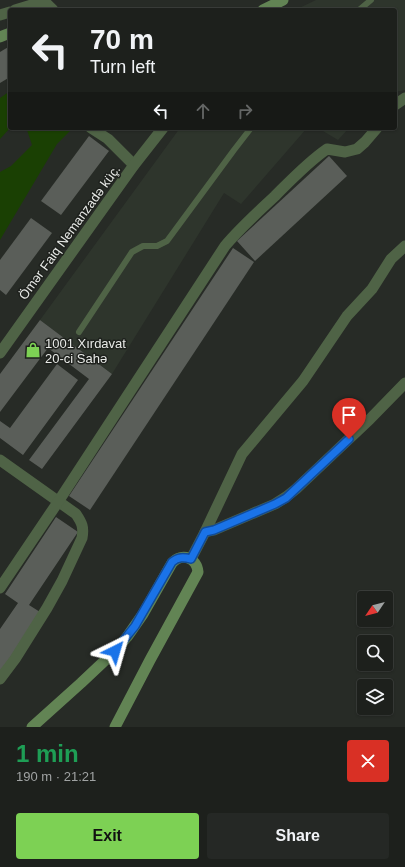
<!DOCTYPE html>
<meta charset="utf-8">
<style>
body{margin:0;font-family:Arial,sans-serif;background:#252825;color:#f1f3f6;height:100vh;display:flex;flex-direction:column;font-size:15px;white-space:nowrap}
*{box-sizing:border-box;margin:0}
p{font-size:13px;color:#a0a3a3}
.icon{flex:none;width:22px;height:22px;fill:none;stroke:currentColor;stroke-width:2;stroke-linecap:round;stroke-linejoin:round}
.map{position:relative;height:727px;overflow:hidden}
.side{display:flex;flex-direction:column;background:#1d201c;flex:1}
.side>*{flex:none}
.guide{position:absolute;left:8px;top:8px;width:389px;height:122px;border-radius:4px;box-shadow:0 1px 3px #0004,0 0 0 1px #3b3e3b;background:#1d201c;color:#f1f3f6;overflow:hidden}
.needle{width:26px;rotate:235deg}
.fabs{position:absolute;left:357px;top:591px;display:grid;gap:8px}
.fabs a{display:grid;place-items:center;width:36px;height:36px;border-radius:4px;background:#1d201c;box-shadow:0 1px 3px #0004,0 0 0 1px #3b3e3b;font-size:20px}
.pin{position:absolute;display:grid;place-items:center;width:34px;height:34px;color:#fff;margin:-41px -17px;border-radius:50% 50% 50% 0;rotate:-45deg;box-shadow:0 0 4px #0007}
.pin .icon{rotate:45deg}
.me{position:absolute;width:44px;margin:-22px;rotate:40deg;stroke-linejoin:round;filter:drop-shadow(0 0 3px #0008)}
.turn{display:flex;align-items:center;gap:14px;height:84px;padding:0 16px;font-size:18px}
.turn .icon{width:52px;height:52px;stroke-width:2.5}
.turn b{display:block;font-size:28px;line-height:34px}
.lanes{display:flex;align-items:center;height:38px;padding:0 16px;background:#0003;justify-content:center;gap:20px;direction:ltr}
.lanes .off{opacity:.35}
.round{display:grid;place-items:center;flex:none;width:42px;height:42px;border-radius:4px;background:#252825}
.overview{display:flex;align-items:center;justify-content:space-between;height:68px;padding:0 16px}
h1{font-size:24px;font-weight:700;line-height:30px;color:#1e9e55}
.button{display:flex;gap:8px;margin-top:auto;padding:8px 16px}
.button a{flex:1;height:46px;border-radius:4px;background:#7dd154;color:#111;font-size:16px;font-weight:700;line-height:46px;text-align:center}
.button a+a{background:#252825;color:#f1f3f6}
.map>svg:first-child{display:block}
</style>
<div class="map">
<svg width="405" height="727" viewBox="0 0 405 727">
<rect width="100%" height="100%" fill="#272b26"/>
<g fill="#2e352c">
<polygon points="316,0 405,0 405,90 395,92 395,10 295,10"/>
<polygon points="180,128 307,128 241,204 224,193 112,374 40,320"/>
<polygon points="318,128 349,128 338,140"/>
</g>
<g fill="#1a4003">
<polygon points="10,91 10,128 0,139 0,98"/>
<polygon points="20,128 73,128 57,144 0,240 0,172 11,166 32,145 27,130"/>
</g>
<g fill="#5a5e59">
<polygon points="10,46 10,77 0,83 0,52"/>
<polygon points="89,136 109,151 61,215 41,201"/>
<polygon points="329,156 347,176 255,261 237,241"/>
<polygon points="31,218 52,233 6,295 0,290 0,260"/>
<polygon points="233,248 254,262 90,510 69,496"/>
<polygon points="40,320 112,374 42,469 29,460 89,379 48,348 0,412 0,374"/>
<polygon points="57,364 78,380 23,455 0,438 0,421 10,428"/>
<polygon points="56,517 78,532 29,605 40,612 0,673 0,629 18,603 5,594"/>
</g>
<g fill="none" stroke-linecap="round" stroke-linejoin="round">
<g stroke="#4f6346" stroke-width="6">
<polyline points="359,10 371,0"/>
<polyline points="79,332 132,252 143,246 157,246 167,241 234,150 251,128"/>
</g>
<g stroke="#4f6346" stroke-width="11">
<polyline points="15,10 38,3 46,3 53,10"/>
<polyline points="0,15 10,12"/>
<polyline points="395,105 405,98"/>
<polyline points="91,128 108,139 134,165"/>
<path d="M0 460 76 514C82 523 84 527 82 538L62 581 47 608 15 659 0 679"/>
<polyline points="205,532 214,530 275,504 286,497 296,489 370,419 405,383"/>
<polyline points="191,559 205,532 242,454 303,381 347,316 372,289 391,259 405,246"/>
<path d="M0 588 58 502 225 246C240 228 258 212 275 196 291 180 308 162 327 149L345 152 357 149 365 142 377 128"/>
</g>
<polyline stroke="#4f6346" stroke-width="11" points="0,353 134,165 163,128"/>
<g stroke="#628454" stroke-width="11">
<polyline points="263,10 283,0"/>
<polyline points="0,37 10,33"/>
<path d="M32 727 81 683 115 651 127 637 143 614 172 563C182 552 197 558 198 572L150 660 115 727"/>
</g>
</g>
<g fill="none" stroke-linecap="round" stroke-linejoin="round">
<g stroke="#114b97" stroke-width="10">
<path id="route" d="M115 651 135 626 172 562C178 557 183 557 191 559L205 532 214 530 275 504 286 498 349 439"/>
</g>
<use href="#route" stroke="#1a73e8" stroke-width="7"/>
</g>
<defs>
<g id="shop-bare" transform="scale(1.2)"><path d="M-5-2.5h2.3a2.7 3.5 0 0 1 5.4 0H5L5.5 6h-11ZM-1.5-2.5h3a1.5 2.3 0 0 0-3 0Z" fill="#7dd154" stroke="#1e211d" stroke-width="2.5" paint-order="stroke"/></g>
</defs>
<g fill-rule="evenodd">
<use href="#shop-bare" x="33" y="350"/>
</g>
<g text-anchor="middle" stroke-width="3" stroke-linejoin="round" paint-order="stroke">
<g font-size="13" fill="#e8eae7" stroke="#1e211d">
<text transform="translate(69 232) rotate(-54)" y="5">Ömər Faiq Nemanzadə küç.</text>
</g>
<g font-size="13" fill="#e8eae7" stroke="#1e211d" text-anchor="start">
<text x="45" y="348">1001 Xırdavat<tspan x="45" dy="15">20-ci Sahə</tspan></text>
</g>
</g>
</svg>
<div class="fabs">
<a><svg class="needle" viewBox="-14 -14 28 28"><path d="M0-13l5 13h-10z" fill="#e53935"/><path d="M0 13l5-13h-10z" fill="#a0a3a3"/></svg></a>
<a><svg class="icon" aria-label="search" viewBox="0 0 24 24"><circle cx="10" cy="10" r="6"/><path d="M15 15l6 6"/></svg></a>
<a><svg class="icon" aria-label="layers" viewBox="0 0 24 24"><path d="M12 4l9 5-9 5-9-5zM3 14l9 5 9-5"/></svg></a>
</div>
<div class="pin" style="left:349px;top:439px;background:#d93025"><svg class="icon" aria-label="arrive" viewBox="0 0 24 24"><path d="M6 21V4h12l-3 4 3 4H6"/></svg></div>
<svg class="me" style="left:115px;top:651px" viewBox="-20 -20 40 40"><path d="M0-17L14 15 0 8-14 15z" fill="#1a73e8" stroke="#fff" stroke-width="4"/></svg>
<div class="guide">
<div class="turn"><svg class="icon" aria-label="left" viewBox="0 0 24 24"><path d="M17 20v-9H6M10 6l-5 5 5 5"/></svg><div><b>70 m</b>Turn left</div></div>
<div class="lanes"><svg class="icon" aria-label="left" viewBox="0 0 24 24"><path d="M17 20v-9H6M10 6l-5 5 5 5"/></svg><svg class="icon off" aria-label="ahead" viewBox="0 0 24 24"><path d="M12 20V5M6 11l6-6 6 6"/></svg><svg class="icon off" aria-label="right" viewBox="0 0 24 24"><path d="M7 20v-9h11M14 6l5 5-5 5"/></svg></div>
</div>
</div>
<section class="side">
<div class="overview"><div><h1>1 min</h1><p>190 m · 21:21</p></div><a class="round" style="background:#d93025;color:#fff"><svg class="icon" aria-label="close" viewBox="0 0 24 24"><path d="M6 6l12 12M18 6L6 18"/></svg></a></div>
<div class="button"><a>Exit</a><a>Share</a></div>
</section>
